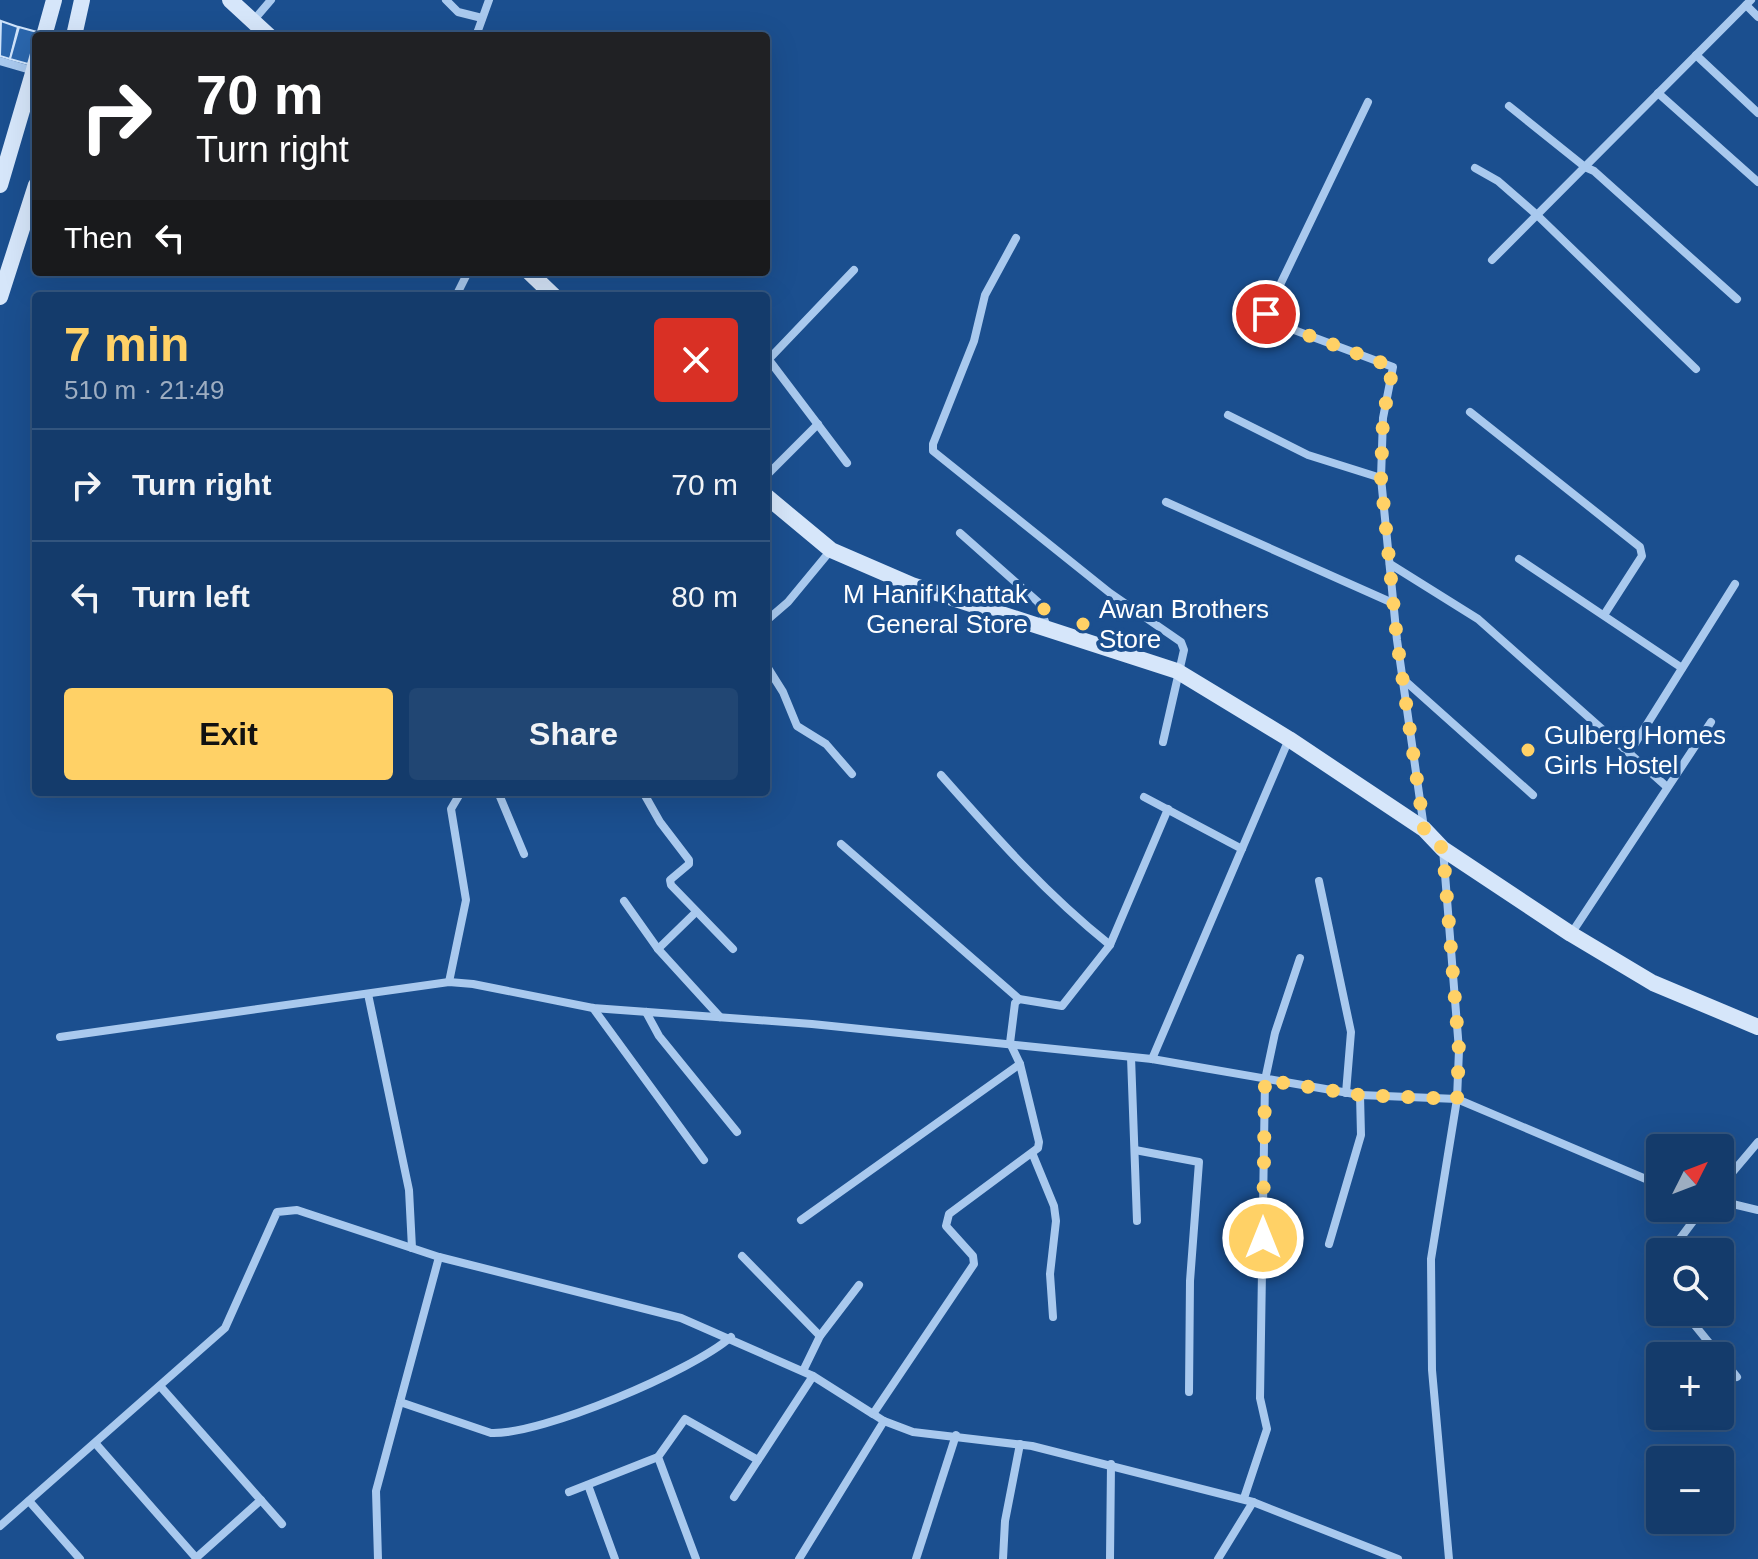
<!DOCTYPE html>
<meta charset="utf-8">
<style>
body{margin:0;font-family:Helvetica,sans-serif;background:#214673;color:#f1f3f6;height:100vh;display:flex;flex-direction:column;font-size:30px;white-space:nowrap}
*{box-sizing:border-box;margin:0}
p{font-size:26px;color:#9dadc1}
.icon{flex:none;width:44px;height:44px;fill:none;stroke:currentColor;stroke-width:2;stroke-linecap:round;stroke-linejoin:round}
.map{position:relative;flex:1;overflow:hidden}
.panel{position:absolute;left:32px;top:292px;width:738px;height:504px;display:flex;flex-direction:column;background:#143b6b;border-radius:8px;box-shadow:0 8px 32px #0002,0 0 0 2px #33557e}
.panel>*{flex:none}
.hud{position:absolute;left:32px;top:32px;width:738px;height:244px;border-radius:8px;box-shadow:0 8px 32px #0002,0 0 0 2px #33557e;background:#202124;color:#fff;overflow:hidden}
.needle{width:52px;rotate:48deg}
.fabs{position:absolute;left:1646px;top:1134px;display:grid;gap:16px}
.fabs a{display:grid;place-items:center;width:88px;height:88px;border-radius:8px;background:#143b6b;box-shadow:0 8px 32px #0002,0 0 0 2px #33557e;font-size:40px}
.pin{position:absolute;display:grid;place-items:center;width:68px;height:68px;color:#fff;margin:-34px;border:4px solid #fff;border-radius:50%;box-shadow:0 2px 8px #0007}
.me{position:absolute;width:88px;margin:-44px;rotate:0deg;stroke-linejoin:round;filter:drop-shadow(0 0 6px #0008)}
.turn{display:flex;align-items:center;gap:28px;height:168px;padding:0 32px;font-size:36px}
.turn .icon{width:104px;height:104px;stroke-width:2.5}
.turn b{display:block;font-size:56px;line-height:68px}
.then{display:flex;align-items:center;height:76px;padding:0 32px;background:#0003;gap:16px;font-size:30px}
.round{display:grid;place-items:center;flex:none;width:84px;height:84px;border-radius:8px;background:#214673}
.headline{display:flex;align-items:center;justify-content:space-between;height:136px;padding:0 32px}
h1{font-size:48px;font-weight:600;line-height:60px;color:#ffd166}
.action{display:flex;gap:16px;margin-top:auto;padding:16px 32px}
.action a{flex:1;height:92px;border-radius:8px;background:#ffd166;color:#111;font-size:32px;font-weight:600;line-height:92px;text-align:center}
.action a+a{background:#214673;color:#f1f3f6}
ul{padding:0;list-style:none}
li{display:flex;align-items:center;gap:24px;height:112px;padding:0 32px;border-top:2px solid #33557e}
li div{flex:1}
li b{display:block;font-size:30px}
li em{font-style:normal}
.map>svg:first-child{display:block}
</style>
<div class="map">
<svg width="1758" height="1559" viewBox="0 0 1758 1559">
<rect width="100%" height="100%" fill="#1b4f8f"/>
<g fill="#2a66ad" stroke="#cfe3fa" stroke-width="2">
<polygon points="1,21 18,27 10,59 0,56"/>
<polygon points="19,27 37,32 28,64 10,59"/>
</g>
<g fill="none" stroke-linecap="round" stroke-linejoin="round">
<g stroke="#a9c9ee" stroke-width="8">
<polyline points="446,0 458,12 482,18"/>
<polyline points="1746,5 1758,17"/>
<polyline points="253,21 271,0"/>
<polyline points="476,36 489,0"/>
<polyline points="1696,55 1758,113"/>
<polyline points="0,61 34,71"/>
<polyline points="1658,93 1758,182"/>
<polyline points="1368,102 1266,314 1270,321 1393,367 1383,418 1381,478 1397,640 1424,828"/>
<polyline points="1509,106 1585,167 1594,171 1737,299"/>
<polyline points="1475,168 1498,181 1537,215 1696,369"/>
<polyline points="1016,238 985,295 974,341 933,444 933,451 1110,593 1181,642 1184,650 1163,742"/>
<polyline points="1492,260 1751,0"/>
<polyline points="456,296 468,272"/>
<polyline points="766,356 847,463"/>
<polyline points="768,360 854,270"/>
<polyline points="1470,412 1640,547 1642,556 1604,615"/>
<polyline points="1228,415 1308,455 1381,478"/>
<polyline points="766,476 818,424"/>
<polyline points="1166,502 1395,604"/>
<polyline points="960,533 1038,602 1047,627"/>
<polyline points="1519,559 1682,668"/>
<polyline points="1390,564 1478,619 1629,753 1735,584"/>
<polyline points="766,621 788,602 831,550"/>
<polyline points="766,665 783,692 797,726 826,744 852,774"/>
<polyline points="1403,679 1533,795"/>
<polyline points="1629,753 1667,787"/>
<path d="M941 775C995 836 1046 894 1110 945"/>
<polyline points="498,792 524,854"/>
<polyline points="643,792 660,822 689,860 689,864 670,880 671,885 733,949"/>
<polyline points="1144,797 1242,849"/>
<polyline points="841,844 1019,999"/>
<polyline points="1443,849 1459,1050 1457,1099 1431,1259 1432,1370 1449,1559"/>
<polyline points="1319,881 1351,1032 1346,1093"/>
<polyline points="624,901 658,949 720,1017"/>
<polyline points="1571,934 1711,722"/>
<polyline points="658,949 696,912"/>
<polyline points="449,982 466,900 451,809 461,792"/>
<polyline points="368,994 409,1190 412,1248"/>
<polyline points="593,1008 704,1160"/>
<polyline points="646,1012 659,1036 737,1132"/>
<polyline points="60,1037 449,982 473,984 593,1008 812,1024 1152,1059 1360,1095 1361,1135 1329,1244"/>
<polyline points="1131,1057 1137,1221"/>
<polyline points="1152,1059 1289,739"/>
<polyline points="1360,1095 1457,1099 1660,1185"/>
<polyline points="1135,1150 1199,1162 1190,1281 1189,1392"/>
<polyline points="1033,1155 1054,1206 1056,1221 1050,1274 1053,1317"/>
<polyline points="1720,1187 1758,1142"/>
<polyline points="1720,1201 1758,1210"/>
<polyline points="801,1220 1020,1064 1010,1043 1015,1003 1019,999 1062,1006 1110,945 1168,809"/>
<polyline points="1670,1252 1703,1208"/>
<polyline points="742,1256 820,1336"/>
<polyline points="1660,1265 1651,1281 1660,1291"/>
<polyline points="1684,1312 1737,1377"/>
<polyline points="803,1371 820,1336 859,1285"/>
<polyline points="160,1386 282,1524"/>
<path d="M400 1402 491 1433C542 1435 692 1371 731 1337"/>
<polyline points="884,1421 913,1432 1032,1446 1253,1502"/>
<polyline points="96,1444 197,1559"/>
<polyline points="588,1485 615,1559"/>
<polyline points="569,1492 658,1457"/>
<polyline points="734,1497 813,1376"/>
<polyline points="1244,1498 1267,1429 1260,1398 1265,1080 1275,1033 1300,958"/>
<polyline points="29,1501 80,1559"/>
<polyline points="0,1526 225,1328 277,1212 297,1210 439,1257 681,1318 813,1376 873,1414"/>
<polyline points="196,1558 261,1500"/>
<polyline points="378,1559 376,1491 439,1257"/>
<polyline points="696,1559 658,1457 685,1419 758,1460"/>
<polyline points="799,1559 884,1421 873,1414 974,1264 973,1256 946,1226 949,1214 1038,1148 1039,1142 1020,1064"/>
<polyline points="916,1559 956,1435"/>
<polyline points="1003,1559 1005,1521 1020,1444"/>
<polyline points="1110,1559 1111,1464"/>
<polyline points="1218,1559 1253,1502 1398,1559"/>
</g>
<g stroke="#d6e6fa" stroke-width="16">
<polyline points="230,0 269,36"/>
<polyline points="44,36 54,0"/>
<polyline points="74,36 82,0"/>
<polyline points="0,185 36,63"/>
<polyline points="529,272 554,296"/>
<polyline points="0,297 36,185"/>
<polyline points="766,496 831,550 912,585 1177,671 1289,739 1424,829 1443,849 1571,934 1653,983 1758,1027"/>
</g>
</g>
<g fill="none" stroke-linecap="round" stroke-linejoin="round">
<polyline stroke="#ffd166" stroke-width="14" stroke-dasharray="0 25.2" points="1263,1238 1265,1080 1360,1095 1457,1099 1459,1050 1443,849 1424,829 1397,640 1381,478 1383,418 1393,367 1270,321 1266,314"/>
</g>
<g fill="#ffd166" stroke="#1b4f8f" stroke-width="3">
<circle cx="1044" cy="609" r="8"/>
<circle cx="1083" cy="624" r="8"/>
<circle cx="1528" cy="750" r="8"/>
</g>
<g text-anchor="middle" stroke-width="8" stroke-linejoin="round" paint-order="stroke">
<g font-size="26" fill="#fff" stroke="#1b4f8f" text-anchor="start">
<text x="1028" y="603" text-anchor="end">M Hanif Khattak<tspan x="1028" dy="30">General Store</tspan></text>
<text x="1099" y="618">Awan Brothers<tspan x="1099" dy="30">Store</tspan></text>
<text x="1544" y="744">Gulberg Homes<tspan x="1544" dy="30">Girls Hostel</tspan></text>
</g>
</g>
</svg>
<div class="fabs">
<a><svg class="needle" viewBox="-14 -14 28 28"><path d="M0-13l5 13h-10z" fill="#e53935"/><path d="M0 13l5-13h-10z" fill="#9dadc1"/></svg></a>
<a><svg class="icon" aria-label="search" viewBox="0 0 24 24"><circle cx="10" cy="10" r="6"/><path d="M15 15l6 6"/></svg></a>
<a>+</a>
<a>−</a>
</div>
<div class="pin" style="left:1266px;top:314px;background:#d93025"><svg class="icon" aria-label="arrive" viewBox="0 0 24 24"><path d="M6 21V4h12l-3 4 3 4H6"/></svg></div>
<svg class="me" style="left:1263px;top:1238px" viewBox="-20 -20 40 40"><circle r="17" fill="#ffd166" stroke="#fff" stroke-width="3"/><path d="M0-11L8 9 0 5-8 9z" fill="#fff"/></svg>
<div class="hud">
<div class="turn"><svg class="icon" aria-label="right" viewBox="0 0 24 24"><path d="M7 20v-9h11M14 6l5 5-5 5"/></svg><div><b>70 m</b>Turn right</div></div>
<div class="then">Then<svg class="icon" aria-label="left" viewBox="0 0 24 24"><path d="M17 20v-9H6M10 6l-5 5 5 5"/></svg></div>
</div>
<section class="panel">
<div class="headline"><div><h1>7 min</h1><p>510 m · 21:49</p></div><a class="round" style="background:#d93025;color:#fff"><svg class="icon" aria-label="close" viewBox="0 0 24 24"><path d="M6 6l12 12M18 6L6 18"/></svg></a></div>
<ul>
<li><svg class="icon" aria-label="right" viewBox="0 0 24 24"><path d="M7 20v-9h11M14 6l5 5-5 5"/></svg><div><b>Turn right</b></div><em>70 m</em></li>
<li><svg class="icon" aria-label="left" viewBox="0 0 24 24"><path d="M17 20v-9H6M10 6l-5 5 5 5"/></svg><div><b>Turn left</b></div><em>80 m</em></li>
</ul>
<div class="action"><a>Exit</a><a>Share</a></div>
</section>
</div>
